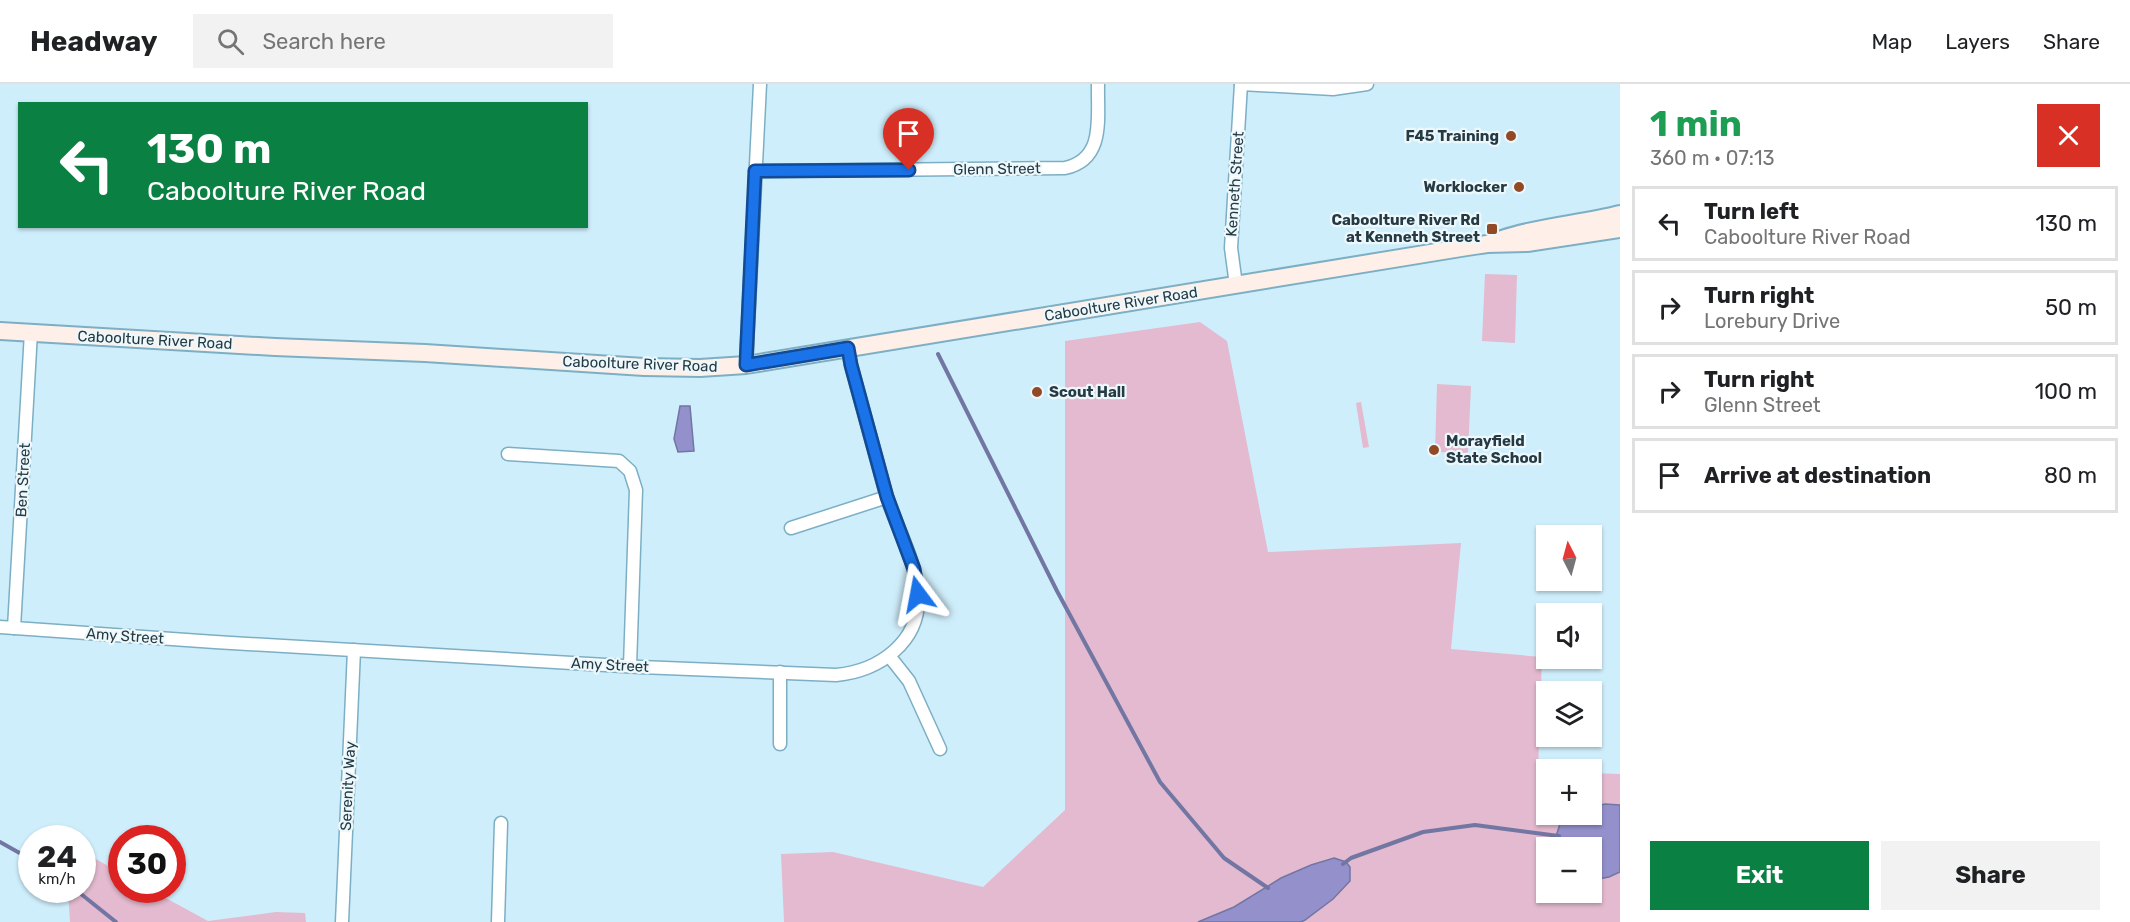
<!DOCTYPE html>
<meta charset="utf-8">
<style>
body{margin:0;font-family:Rubik,sans-serif;background:#f2f2f2;color:#202124;height:100vh;display:flex;flex-direction:column;font-size:22px;white-space:nowrap}
*{box-sizing:border-box;margin:0}
p{font-size:20px;color:#757577}
.icon{flex:none;width:33px;height:33px;fill:none;stroke:currentColor;stroke-width:2;stroke-linecap:round;stroke-linejoin:round}
.map{position:relative;flex:1;overflow:hidden}
.details{display:flex;flex-direction:column;background:#fff;width:510px}
.details>*{flex:none}
.banner{position:absolute;left:18px;top:18px;width:570px;height:126px;border-radius:0px;box-shadow:0 2px 4px #0004;background:#0b8043;color:#fff;overflow:hidden}
.needle{width:39px;rotate:354deg}
.controls{position:absolute;left:1536px;top:441px;display:grid;gap:12px}
.controls a{display:grid;place-items:center;width:66px;height:66px;border-radius:0px;background:#fff;box-shadow:0 2px 4px #0004;font-size:30px}
.speed{position:absolute;left:18px;top:741px;display:flex;gap:12px;font-size:30px;font-weight:700;text-align:center}
.speed>*{display:grid;place-content:center;width:78px;height:78px;border-radius:50%;background:#fff;box-shadow:0 2px 4px #0004;line-height:1}
.speed small{font-size:15px;font-weight:400}
.speed .limit{border:9px solid #d22;background:#fff;color:#111}
.pin{position:absolute;display:grid;place-items:center;width:51px;height:51px;color:#fff;margin:-62px -26px;border-radius:50% 50% 50% 0;rotate:-45deg;box-shadow:0 0 6px #0007}
.pin .icon{rotate:45deg}
.me{position:absolute;width:66px;margin:-33px;rotate:347deg;stroke-linejoin:round;filter:drop-shadow(0 0 4px #0008)}
.turn{display:flex;align-items:center;gap:21px;height:126px;padding:0 30px;font-size:27px}
.turn .icon{width:78px;height:78px;stroke-width:2.5}
.turn b{display:block;font-size:42px;line-height:51px}
.round{display:grid;place-items:center;flex:none;width:63px;height:63px;border-radius:0px;background:#f2f2f2}
.overview{display:flex;align-items:center;justify-content:space-between;height:102px;padding:0 30px}
h1{font-size:36px;font-weight:700;line-height:45px;color:#1e9e55}
.button{display:flex;gap:12px;margin-top:auto;padding:12px 30px}
.button a{flex:1;height:69px;border-radius:0px;background:#0b8043;color:#fff;font-size:24px;font-weight:700;line-height:69px;text-align:center}
.button a+a{background:#f2f2f2;color:#202124}
ul{padding:0;list-style:none}
li{display:flex;align-items:center;gap:18px;height:75px;margin:0 12px 9px;padding:0 18px;border:3px solid #e0e0e0;border-radius:0px}
li div{flex:1}
li b{display:block;font-size:22px}
li em{font-style:normal}
header{display:flex;align-items:center;gap:36px;box-sizing:border-box;height:84px;padding:0 30px;background:#fff;border-bottom:2px solid #e0e0e0}
header strong{font-size:28px}
nav{display:flex;gap:33px;margin-inline-start:auto;font-size:21px}
.search{width:420px;height:54px;background:#f2f2f2;display:flex;align-items:center;gap:15px;box-sizing:border-box;padding:0 21px;border-radius:0px;color:#757577;font-size:22px}
main{display:flex;flex:1;min-height:0}
.map>svg:first-child{display:block}
</style>
<header>
<strong>Headway</strong>
<div class="search"><svg class="icon" aria-label="search" viewBox="0 0 24 24"><circle cx="10" cy="10" r="6"/><path d="M15 15l6 6"/></svg>Search here</div>
<nav><a>Map</a><a>Layers</a><a>Share</a></nav>
</header>
<main>
<div class="map">
<svg width="1620" height="838" viewBox="0 0 1620 838">
<rect width="100%" height="100%" fill="#cfeefc"/>
<g fill="#e3bacf" fill-rule="evenodd">
<polygon points="1485,190 1517,191 1515,259 1482,257"/>
<path d="M1200 238 1227 257 1268 468 1461 459 1451 565 1542 573 1538 687 1546 688V730H1592V689L1620 690V838H784L781 770 833 768 983 803 1065 726V257ZM1546 764H1592V808H1546Z"/>
<polygon points="1437,300 1471,302 1468,369 1435,368"/>
<polygon points="1361,318 1369,363 1363,364 1356,319"/>
<polygon points="83,768 121,789 122,806 151,806 208,837 276,828 305,829 306,838 70,838 68,806 82,806"/>
</g>
<g fill="#9390cb" stroke="#7276a2" stroke-width="1.5">
<polygon points="680,322 690,322 694,367 678,368 674,355"/>
<polygon points="1605,720 1620,721 1620,788 1609,793 1592,796 1592,764 1557,763 1556,752 1563,731 1592,730 1592,723"/>
<polygon points="1334,774 1346,778 1350,783 1350,797 1333,815 1305,836 1301,838 1198,838 1234,823 1281,794 1311,781"/>
</g>
<g fill="none" stroke-linecap="round" stroke-linejoin="round">
<g stroke="#7276a2" stroke-width="4">
<polyline points="938,270 1057,507 1160,698 1224,774 1268,804"/>
<polyline points="0,758 32,776"/>
<polyline points="1343,780 1351,774 1423,748 1475,741 1559,752"/>
<polyline points="76,806 116,838"/>
</g>
<g stroke="#7cafc4" stroke-width="15">
<g id="minor">
<polyline points="1241,0 1333,5 1367,0"/>
<path d="M755 87 1065 84C1106 75 1097 33 1098 0"/>
<polyline points="1236,201 1231,164 1241,0"/>
<polyline points="746,281 760,0"/>
<polyline points="508,370 619,377 630,387 636,406 630,582"/>
<polyline points="791,444 887,413"/>
<path d="M0 543 215 558 640 583 836 591C879 587 921 558 918 510 916 476 896 443 886 410 874 367 863 324 851 281L848 264"/>
<polyline points="14,544 31,248"/>
<polyline points="890,573 909,597 940,665"/>
<polyline points="780,588 780,660"/>
<polyline points="342,838 354,566"/>
<polyline points="498,838 501,739"/>
</g>
</g>
<g stroke="#7cafc4" stroke-width="20">
<g id="secondary">
<path d="M1502 155C1540 142 1581 140 1620 130"/>
<polyline points="0,247 275,263 425,269 644,283 700,284 746,281 1467,163 1487,160 1527,159 1620,145"/>
</g>
</g>
<use href="#minor" stroke="#fff" stroke-width="12"/>
<use href="#secondary" stroke="#feefe8" stroke-width="16"/>
</g>
<g fill="none" stroke-linecap="round" stroke-linejoin="round">
<g stroke="#114b97" stroke-width="15">
<polyline id="route" points="909,86 755,87 746,281 848,264 851,281 887,413 914,485 918,510"/>
</g>
<use href="#route" stroke="#1a73e8" stroke-width="10"/>
</g>
<g fill="#914a25" stroke="#edf8fc" stroke-width="2">
<circle cx="1511" cy="52" r="6"/>
<circle cx="1519" cy="103" r="6"/>
<rect x="1486" y="139" width="12" height="12" rx="3"/>
<circle cx="1037" cy="308" r="6"/>
<circle cx="1434" cy="366" r="6"/>
</g>
<g text-anchor="middle" stroke-width="4.5" stroke-linejoin="round" paint-order="stroke">
<g font-size="15" font-weight="bold" fill="#253a43" stroke="#edf8fc" text-anchor="end">
<text x="1499" y="57">F45 Training</text>
<text x="1507" y="108">Worklocker</text>
<text x="1480" y="141">Caboolture River Rd<tspan x="1480" dy="17">at Kenneth Street</tspan></text>
<text x="1049" y="313" text-anchor="start">Scout Hall</text>
<text x="1446" y="362" text-anchor="start">Morayfield<tspan x="1446" dy="17">State School</tspan></text>
</g>
<g font-size="15" fill="#253a43" stroke="#edf8fc">
<text transform="translate(997 85) rotate(-1)" y="5">Glenn Street</text>
<text transform="translate(1235 100) rotate(-86)" y="5">Kenneth Street</text>
<text transform="translate(1121 220) rotate(-9)" y="5">Caboolture River Road</text>
<text transform="translate(155 256) rotate(3)" y="5">Caboolture River Road</text>
<text transform="translate(640 280) rotate(2)" y="5">Caboolture River Road</text>
<text transform="translate(23 396) rotate(-87)" y="5">Ben Street</text>
<text transform="translate(125 552) rotate(4)" y="5">Amy Street</text>
<text transform="translate(610 581) rotate(3)" y="5">Amy Street</text>
<text transform="translate(348 702) rotate(-87)" y="5">Serenity Way</text>
</g>
</g>
</svg>
<div class="controls">
<a><svg class="needle" viewBox="-14 -14 28 28"><path d="M0-13l5 13h-10z" fill="#e53935"/><path d="M0 13l5-13h-10z" fill="#757577"/></svg></a>
<a><svg class="icon" aria-label="sound" viewBox="0 0 24 24"><path d="M4 9h4l5-4v14l-5-4H4zM17 9q2 3 0 6"/></svg></a>
<a><svg class="icon" aria-label="layers" viewBox="0 0 24 24"><path d="M12 4l9 5-9 5-9-5zM3 14l9 5 9-5"/></svg></a>
<a>+</a>
<a>−</a>
</div>
<div class="speed"><div>24<small>km/h</small></div><div class="limit">30</div></div>
<div class="pin" style="left:909px;top:86px;background:#d93025"><svg class="icon" aria-label="arrive" viewBox="0 0 24 24"><path d="M6 21V4h12l-3 4 3 4H6"/></svg></div>
<svg class="me" style="left:918px;top:510px" viewBox="-20 -20 40 40"><path d="M0-17L14 15 0 8-14 15z" fill="#1a73e8" stroke="#fff" stroke-width="4"/></svg>
<div class="banner">
<div class="turn"><svg class="icon" aria-label="left" viewBox="0 0 24 24"><path d="M17 20v-9H6M10 6l-5 5 5 5"/></svg><div><b>130 m</b>Caboolture River Road</div></div>
</div>
</div>
<section class="details">
<div class="overview"><div><h1>1 min</h1><p>360 m · 07:13</p></div><a class="round" style="background:#d93025;color:#fff"><svg class="icon" aria-label="close" viewBox="0 0 24 24"><path d="M6 6l12 12M18 6L6 18"/></svg></a></div>
<ul>
<li><svg class="icon" aria-label="left" viewBox="0 0 24 24"><path d="M17 20v-9H6M10 6l-5 5 5 5"/></svg><div><b>Turn left</b><p>Caboolture River Road</p></div><em>130 m</em></li>
<li><svg class="icon" aria-label="right" viewBox="0 0 24 24"><path d="M7 20v-9h11M14 6l5 5-5 5"/></svg><div><b>Turn right</b><p>Lorebury Drive</p></div><em>50 m</em></li>
<li><svg class="icon" aria-label="right" viewBox="0 0 24 24"><path d="M7 20v-9h11M14 6l5 5-5 5"/></svg><div><b>Turn right</b><p>Glenn Street</p></div><em>100 m</em></li>
<li><svg class="icon" aria-label="arrive" viewBox="0 0 24 24"><path d="M6 21V4h12l-3 4 3 4H6"/></svg><div><b>Arrive at destination</b></div><em>80 m</em></li>
</ul>
<div class="button"><a>Exit</a><a>Share</a></div>
</section>
</main>
